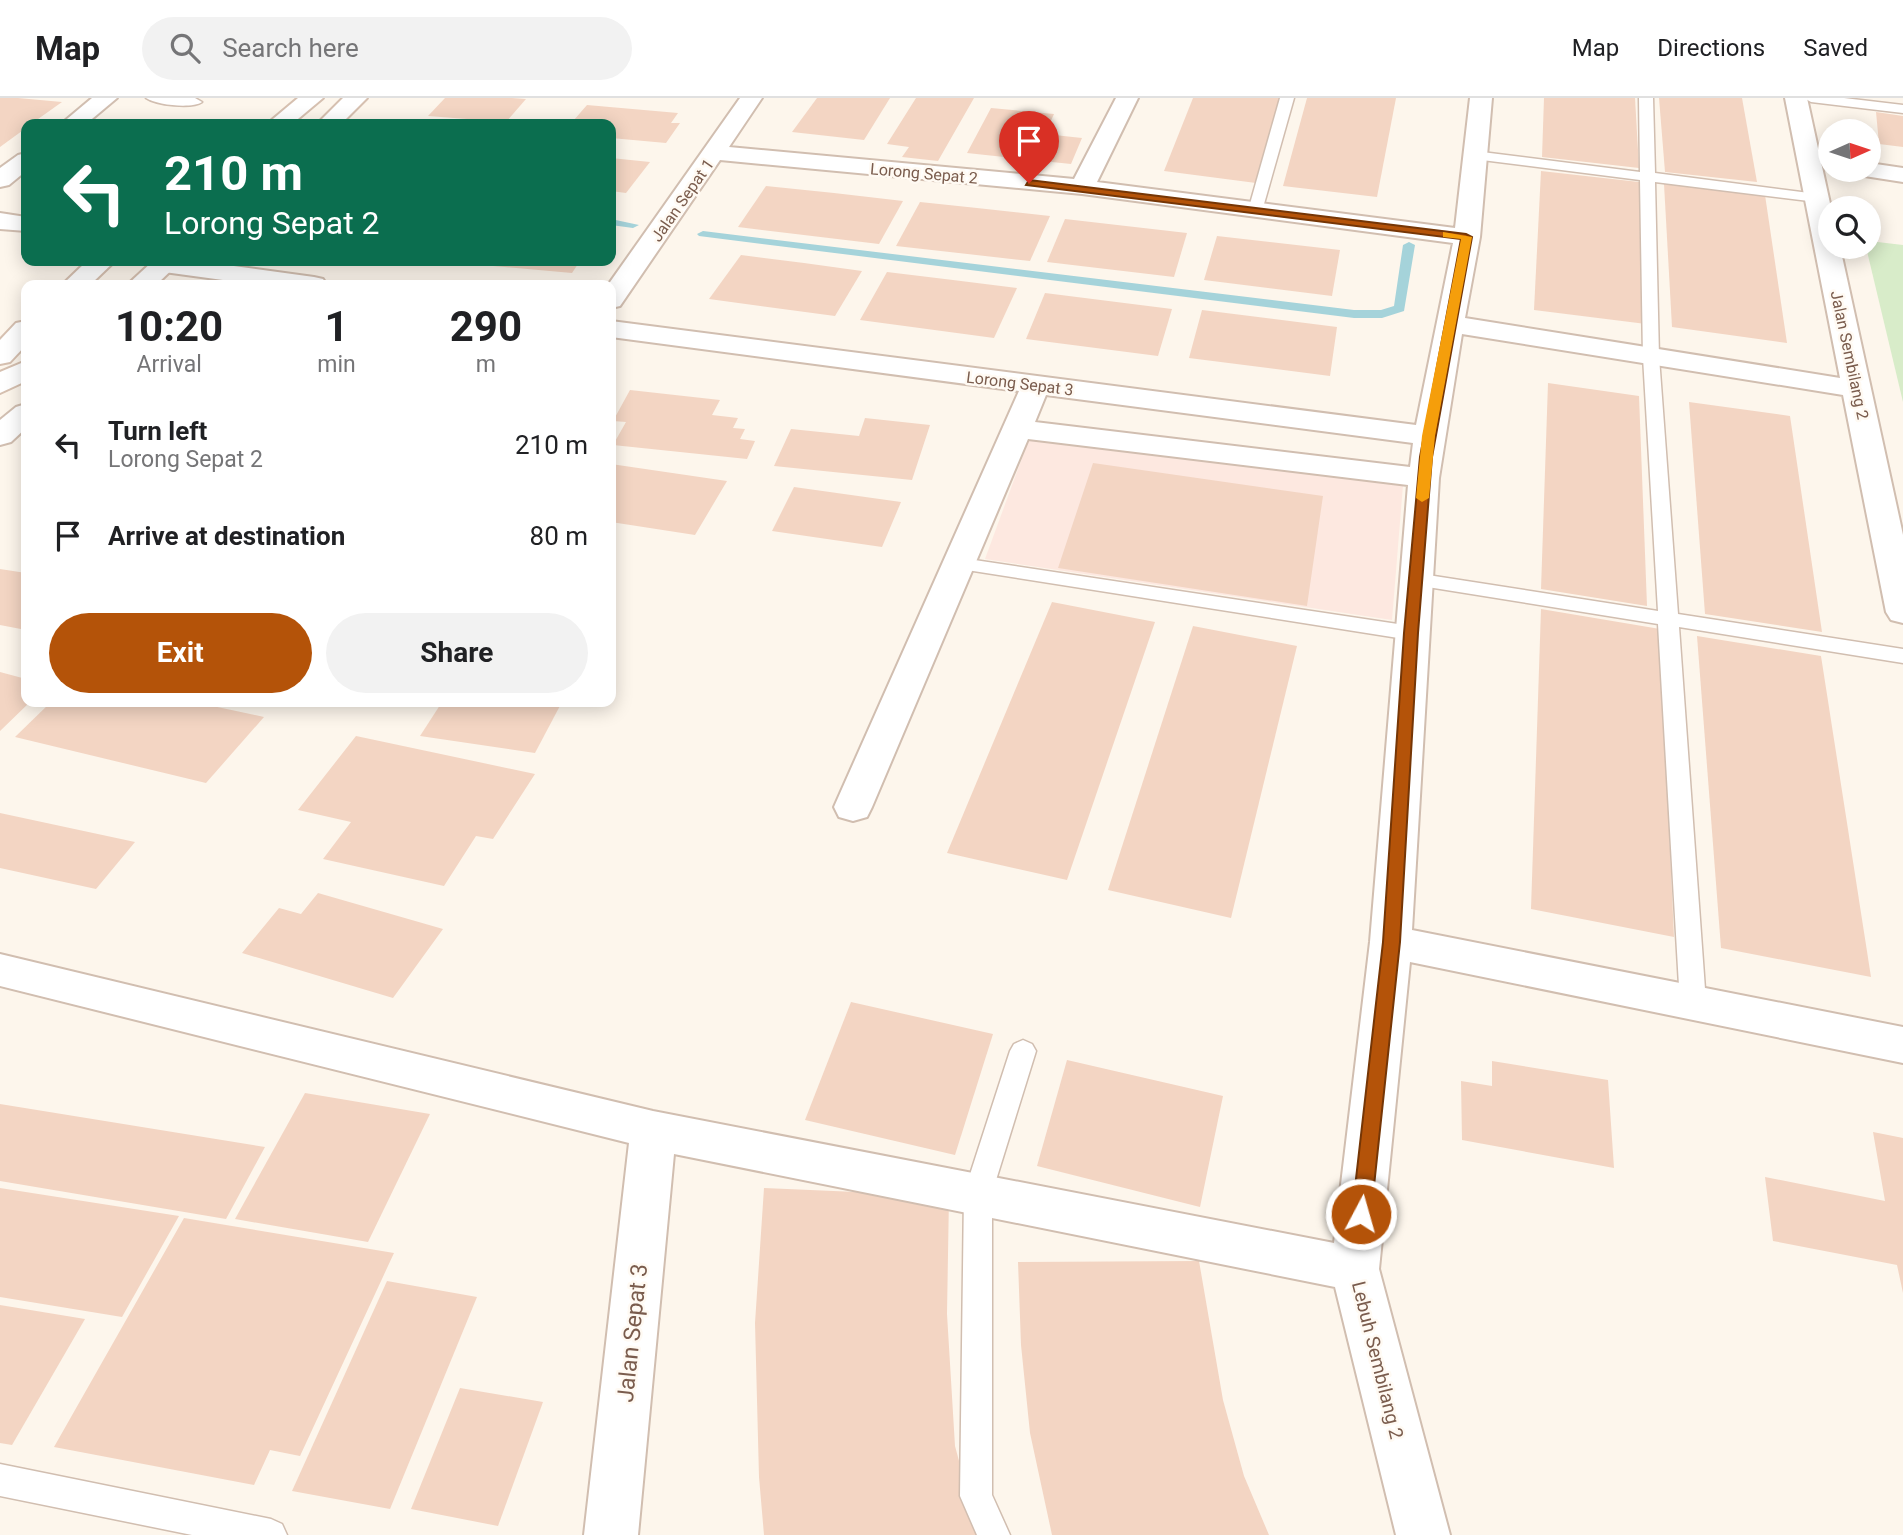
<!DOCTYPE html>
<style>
body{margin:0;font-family:Roboto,sans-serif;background:#f2f2f2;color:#202124;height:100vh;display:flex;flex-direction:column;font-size:26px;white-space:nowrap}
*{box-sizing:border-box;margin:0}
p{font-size:23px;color:#757577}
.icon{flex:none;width:38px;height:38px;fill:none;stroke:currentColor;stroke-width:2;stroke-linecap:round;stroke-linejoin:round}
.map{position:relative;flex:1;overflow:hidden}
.sheet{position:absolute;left:21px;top:182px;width:595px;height:427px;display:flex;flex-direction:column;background:#fff;border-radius:14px;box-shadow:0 4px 18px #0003}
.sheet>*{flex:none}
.guide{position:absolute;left:21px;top:21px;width:595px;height:147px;border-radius:14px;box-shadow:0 4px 18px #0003;background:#0b6e4f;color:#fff;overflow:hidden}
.needle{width:46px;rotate:87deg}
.buttons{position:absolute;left:1818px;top:21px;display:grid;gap:14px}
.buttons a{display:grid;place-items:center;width:63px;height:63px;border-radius:50%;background:#fff;box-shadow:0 4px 18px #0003;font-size:35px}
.pin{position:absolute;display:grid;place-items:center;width:60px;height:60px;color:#fff;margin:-72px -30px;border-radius:50% 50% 50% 0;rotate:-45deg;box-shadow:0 0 7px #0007}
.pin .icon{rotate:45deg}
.me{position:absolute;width:77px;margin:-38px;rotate:6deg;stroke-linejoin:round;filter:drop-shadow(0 0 5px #0008)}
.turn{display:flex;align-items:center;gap:24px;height:147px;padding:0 28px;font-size:32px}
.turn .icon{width:91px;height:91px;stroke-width:2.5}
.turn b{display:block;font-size:49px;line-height:60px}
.eta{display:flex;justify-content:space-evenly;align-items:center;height:119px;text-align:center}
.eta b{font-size:42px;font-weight:700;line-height:49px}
.cta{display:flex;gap:14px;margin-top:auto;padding:14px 28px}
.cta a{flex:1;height:80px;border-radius:42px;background:#b45309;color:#fff;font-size:28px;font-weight:700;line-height:80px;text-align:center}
.cta a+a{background:#f2f2f2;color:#202124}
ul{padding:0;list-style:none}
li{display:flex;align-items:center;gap:21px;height:91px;padding:0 28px}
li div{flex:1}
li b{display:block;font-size:26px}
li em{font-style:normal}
header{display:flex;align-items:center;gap:42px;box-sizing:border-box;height:98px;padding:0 35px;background:#fff;border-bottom:2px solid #e0e0e0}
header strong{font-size:33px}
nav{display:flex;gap:38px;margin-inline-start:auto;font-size:24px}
.search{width:490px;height:63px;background:#f2f2f2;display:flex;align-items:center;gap:18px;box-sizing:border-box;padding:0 24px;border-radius:38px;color:#757577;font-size:26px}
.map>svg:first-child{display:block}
</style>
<header>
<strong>Map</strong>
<div class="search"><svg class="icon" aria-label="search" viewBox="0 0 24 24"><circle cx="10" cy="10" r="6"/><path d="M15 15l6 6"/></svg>Search here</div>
<nav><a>Map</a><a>Directions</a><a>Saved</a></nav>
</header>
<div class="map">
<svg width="1903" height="1437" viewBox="0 0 1903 1437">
<rect width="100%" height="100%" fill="#fdf6ec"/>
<polygon fill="#fde8e0" points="1029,341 1403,387 1392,522 985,461"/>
<polygon fill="#d8ecc9" points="1869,143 1903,147 1903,304 1866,149"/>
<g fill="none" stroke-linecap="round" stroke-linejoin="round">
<g fill="#a5d3da" fill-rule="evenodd">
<polygon points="611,121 639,127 633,130 611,127"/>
<polygon points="703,133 1354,212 1381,212 1394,208 1403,147 1409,144 1415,147 1404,213 1382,220 1354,220 699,138 697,136"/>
</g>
</g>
<g fill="#f3d5c3">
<polygon points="0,0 18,0 62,4 31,26 26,26 26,30 0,49"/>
<polygon points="445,0 512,0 526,1 506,24 428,18"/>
<polygon points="817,0 890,0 864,42 792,34"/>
<polygon points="916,0 974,0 938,63 902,59 909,49 887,46"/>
<polygon points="1193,0 1282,0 1256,85 1164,73"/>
<polygon points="1307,0 1396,0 1377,99 1283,88"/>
<polygon points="1544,0 1635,0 1639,70 1542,59"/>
<polygon points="1659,0 1742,0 1757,84 1665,74"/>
<polygon points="587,7 678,15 671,25 680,25 666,45 611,40 611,26 578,26 580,23 574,22"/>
<polygon points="991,10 1054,16 1045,36 1082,40 1071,66 967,55"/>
<polygon points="1876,14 1903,18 1903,49 1879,46"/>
<polygon points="611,60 650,64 626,95 611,93"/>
<polygon points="1541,73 1639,84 1646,226 1534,212"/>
<polygon points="1664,86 1765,97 1787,245 1672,229"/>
<polygon points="766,88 834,95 903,103 879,146 738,129"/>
<polygon points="920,104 977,110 1050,118 1030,163 896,148"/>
<polygon points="1065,121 1187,135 1174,179 1047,164"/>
<polygon points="1217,138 1340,152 1332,198 1204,182"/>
<polygon points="741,157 804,165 862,173 835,218 709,201"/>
<polygon points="497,163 580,163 572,175 493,168"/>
<polygon points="887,174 953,182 1017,190 994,240 860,222"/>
<polygon points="1045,195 1172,211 1158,258 1026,241"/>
<polygon points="1202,212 1337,229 1330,278 1189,260"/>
<polygon points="1548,285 1639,298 1647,508 1541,491"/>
<polygon points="630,292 720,302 712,317 738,320 733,330 745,331 740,341 755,343 747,361 613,347 626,324 613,323"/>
<polygon points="1689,304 1790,318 1822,534 1705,516"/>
<polygon points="865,320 930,327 912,382 774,368 791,331 859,338"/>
<polygon points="1093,365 1323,398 1307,508 1058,470"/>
<polygon points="611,366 727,383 695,437 611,424"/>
<polygon points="794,389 901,404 882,449 772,433"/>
<polygon points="0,471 26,475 26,532 0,527"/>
<polygon points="1052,504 1155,524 1067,782 947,755"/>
<polygon points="1541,511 1660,531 1674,839 1531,811"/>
<polygon points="1193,528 1297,548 1231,820 1108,792"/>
<polygon points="1697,538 1821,558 1871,879 1721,850"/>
<polygon points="0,574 26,581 26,604 30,604 0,633"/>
<polygon points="51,604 194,604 264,619 206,685 15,639"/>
<polygon points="442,604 562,604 535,655 420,638"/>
<polygon points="356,638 535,676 493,741 476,738 444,788 323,761 351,724 298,712"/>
<polygon points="0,715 135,744 96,791 0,770"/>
<polygon points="318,795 443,831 393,900 242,855 279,810 301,816"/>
<polygon points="851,904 993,936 955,1057 805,1022"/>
<polygon points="1067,962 1223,998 1200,1109 1037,1068"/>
<polygon points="1492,963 1608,982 1614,1070 1462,1042 1461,983 1492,988"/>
<polygon points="305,995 430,1016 368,1144 235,1121"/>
<polygon points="0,1006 265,1049 226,1121 0,1083"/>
<polygon points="1873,1034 1903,1040 1903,1195 1897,1167 1773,1143 1765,1079 1885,1103"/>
<polygon points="0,1090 179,1118 122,1219 0,1199"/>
<polygon points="764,1090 949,1098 947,1216 955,1348 979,1437 764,1437 759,1379 755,1225"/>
<polygon points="184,1120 394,1155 300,1358 270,1352 254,1387 54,1349"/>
<polygon points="1199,1163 1223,1302 1244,1378 1269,1437 1052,1437 1030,1335 1021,1247 1018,1164"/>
<polygon points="387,1183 477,1199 390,1411 292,1393"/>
<polygon points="0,1207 85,1221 12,1347 0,1345"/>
<polygon points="460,1290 543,1304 498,1428 411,1411"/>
</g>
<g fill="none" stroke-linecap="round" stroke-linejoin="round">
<g stroke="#d1beb0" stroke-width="3">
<g id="service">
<path d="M146 0H195L202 4C192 11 156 7 146 0Z"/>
<polygon points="1280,0 1294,0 1262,113 1255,117 1248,113"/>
<polygon points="1639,0 1653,0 1655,75 1817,96 1824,100 1817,104 1655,84 1659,259 1678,516 1903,551 1903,565 1679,529 1706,905 1702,912 1693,915 1684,912 1680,905 1658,526 1415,487 1405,481 1415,475 1658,513 1643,259 1640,82 1474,61 1467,57 1474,53 1640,74"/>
<polygon points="1804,0 1844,0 1903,7 1903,15 1811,4"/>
<polygon points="961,460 1411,528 1421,535 1411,542 954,470 951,466 954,462"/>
<polygon points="1023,942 1032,946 1036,953 992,1095 992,1397 1010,1437 977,1437 960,1398 964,1095 1010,953 1014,946"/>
<polygon points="0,1366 271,1421 282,1426 287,1437 192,1437 0,1398"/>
</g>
</g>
<g stroke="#d1beb0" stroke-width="4">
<g id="minor">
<polygon points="92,0 117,0 86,26 61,26"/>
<path d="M740 0H762L729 49 1074 81 1116 0H1138L1097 84 1455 130 1470 0H1492L1480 139 1465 220 1840 280 1785 0H1807L1831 110 1830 149H1840L1903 437V525L1891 522 1886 514 1843 297 1462 236 1439 380 1412 832 1903 929V965L1410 864 1379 1171 1450 1437H1396L1335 1189 674 1056 638 1437H584L629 1045 0 888V856L653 1013 1334 1145 1370 844 1408 387 1028 341 872 709 867 719 853 723 839 719 834 709 1019 293 611 239V223L1416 327 1453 145 1082 96 720 62 620 208 611 210V187H608ZM1046 297 1413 345 1410 369 1035 324Z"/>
<polygon points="26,55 26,73 9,87 0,89 0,70 18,57"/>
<polygon points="1869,65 1903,70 1903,84 1858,77 1854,72 1869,72"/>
<polygon points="0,115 26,119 26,133 0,131"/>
<polygon points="153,163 197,163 314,179 323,181 327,187 259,187 164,174 155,172 151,166"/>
<polygon points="26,306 26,330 11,344 0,347 0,322 16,309"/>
</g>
</g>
<g stroke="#d6c0b0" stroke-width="4">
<g id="secondary">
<polygon points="298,0 323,0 292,26 267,26"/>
<polygon points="343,0 367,0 341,26 317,26"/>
<polygon points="87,163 115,163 90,187 62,187"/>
<polygon points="153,163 181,163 156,187 127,187"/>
<polygon points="26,223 26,247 10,264 0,266 0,242 16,225"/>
<polygon points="26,263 26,283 0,295 0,274"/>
</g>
</g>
<use href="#service" fill="#fff" fill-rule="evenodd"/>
<use href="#minor" fill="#fff" fill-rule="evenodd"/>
<use href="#secondary" fill="#fff" fill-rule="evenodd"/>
</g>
<polygon fill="#b45309" stroke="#753606" stroke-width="2" points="1029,82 1466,136 1472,139 1432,359 1418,535 1400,844 1371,1116 1368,1122 1361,1125 1354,1122 1352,1116 1383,844 1404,535 1420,359 1461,141 1026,87"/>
<polygon fill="#f59e0b" points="1443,134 1472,139 1435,338 1429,400 1422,404 1416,400 1422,338 1461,141 1443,139"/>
<g text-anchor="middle" stroke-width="5" stroke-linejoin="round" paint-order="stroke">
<g font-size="16" fill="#7a5c4d" stroke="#fffaf3">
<text transform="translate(924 75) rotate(5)" y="6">Lorong Sepat 2</text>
<text transform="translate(682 102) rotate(-55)" y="6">Jalan Sepat 1</text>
<text transform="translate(1850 257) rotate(78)" y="6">Jalan Sembilang 2</text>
<text transform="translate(1020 285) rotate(7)" y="6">Lorong Sepat 3</text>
</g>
<g font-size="19" fill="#7a5c4d" stroke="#fffaf3">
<text transform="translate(1378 1262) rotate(76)" y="7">Lebuh Sembilang 2</text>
</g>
<g font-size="23" fill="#7a5c4d" stroke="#fffaf3">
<text transform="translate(632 1235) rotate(-84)" y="8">Jalan Sepat 3</text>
</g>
</g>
</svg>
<div class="buttons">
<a><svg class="needle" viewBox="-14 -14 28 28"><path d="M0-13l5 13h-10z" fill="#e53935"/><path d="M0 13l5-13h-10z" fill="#757577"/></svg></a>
<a><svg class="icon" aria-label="search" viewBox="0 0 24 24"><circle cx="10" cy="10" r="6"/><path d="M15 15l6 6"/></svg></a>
</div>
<div class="pin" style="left:1029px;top:85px;background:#d93025"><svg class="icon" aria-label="arrive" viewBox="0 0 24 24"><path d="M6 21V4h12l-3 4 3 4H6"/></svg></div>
<svg class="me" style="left:1361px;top:1116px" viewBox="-20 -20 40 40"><circle r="17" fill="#b45309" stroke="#fff" stroke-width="3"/><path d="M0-11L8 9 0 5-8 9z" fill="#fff"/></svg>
<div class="guide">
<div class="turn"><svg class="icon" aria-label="left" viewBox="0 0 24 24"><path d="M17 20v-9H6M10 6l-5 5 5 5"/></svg><div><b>210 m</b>Lorong Sepat 2</div></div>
</div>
<section class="sheet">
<div class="eta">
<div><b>10:20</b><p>Arrival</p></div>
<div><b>1</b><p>min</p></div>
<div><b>290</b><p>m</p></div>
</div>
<ul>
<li><svg class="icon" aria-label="left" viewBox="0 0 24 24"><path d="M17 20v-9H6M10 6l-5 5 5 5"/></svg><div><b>Turn left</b><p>Lorong Sepat 2</p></div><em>210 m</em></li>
<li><svg class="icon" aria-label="arrive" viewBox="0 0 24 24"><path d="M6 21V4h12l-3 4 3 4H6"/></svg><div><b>Arrive at destination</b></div><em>80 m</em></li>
</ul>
<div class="cta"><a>Exit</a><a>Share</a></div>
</section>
</div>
